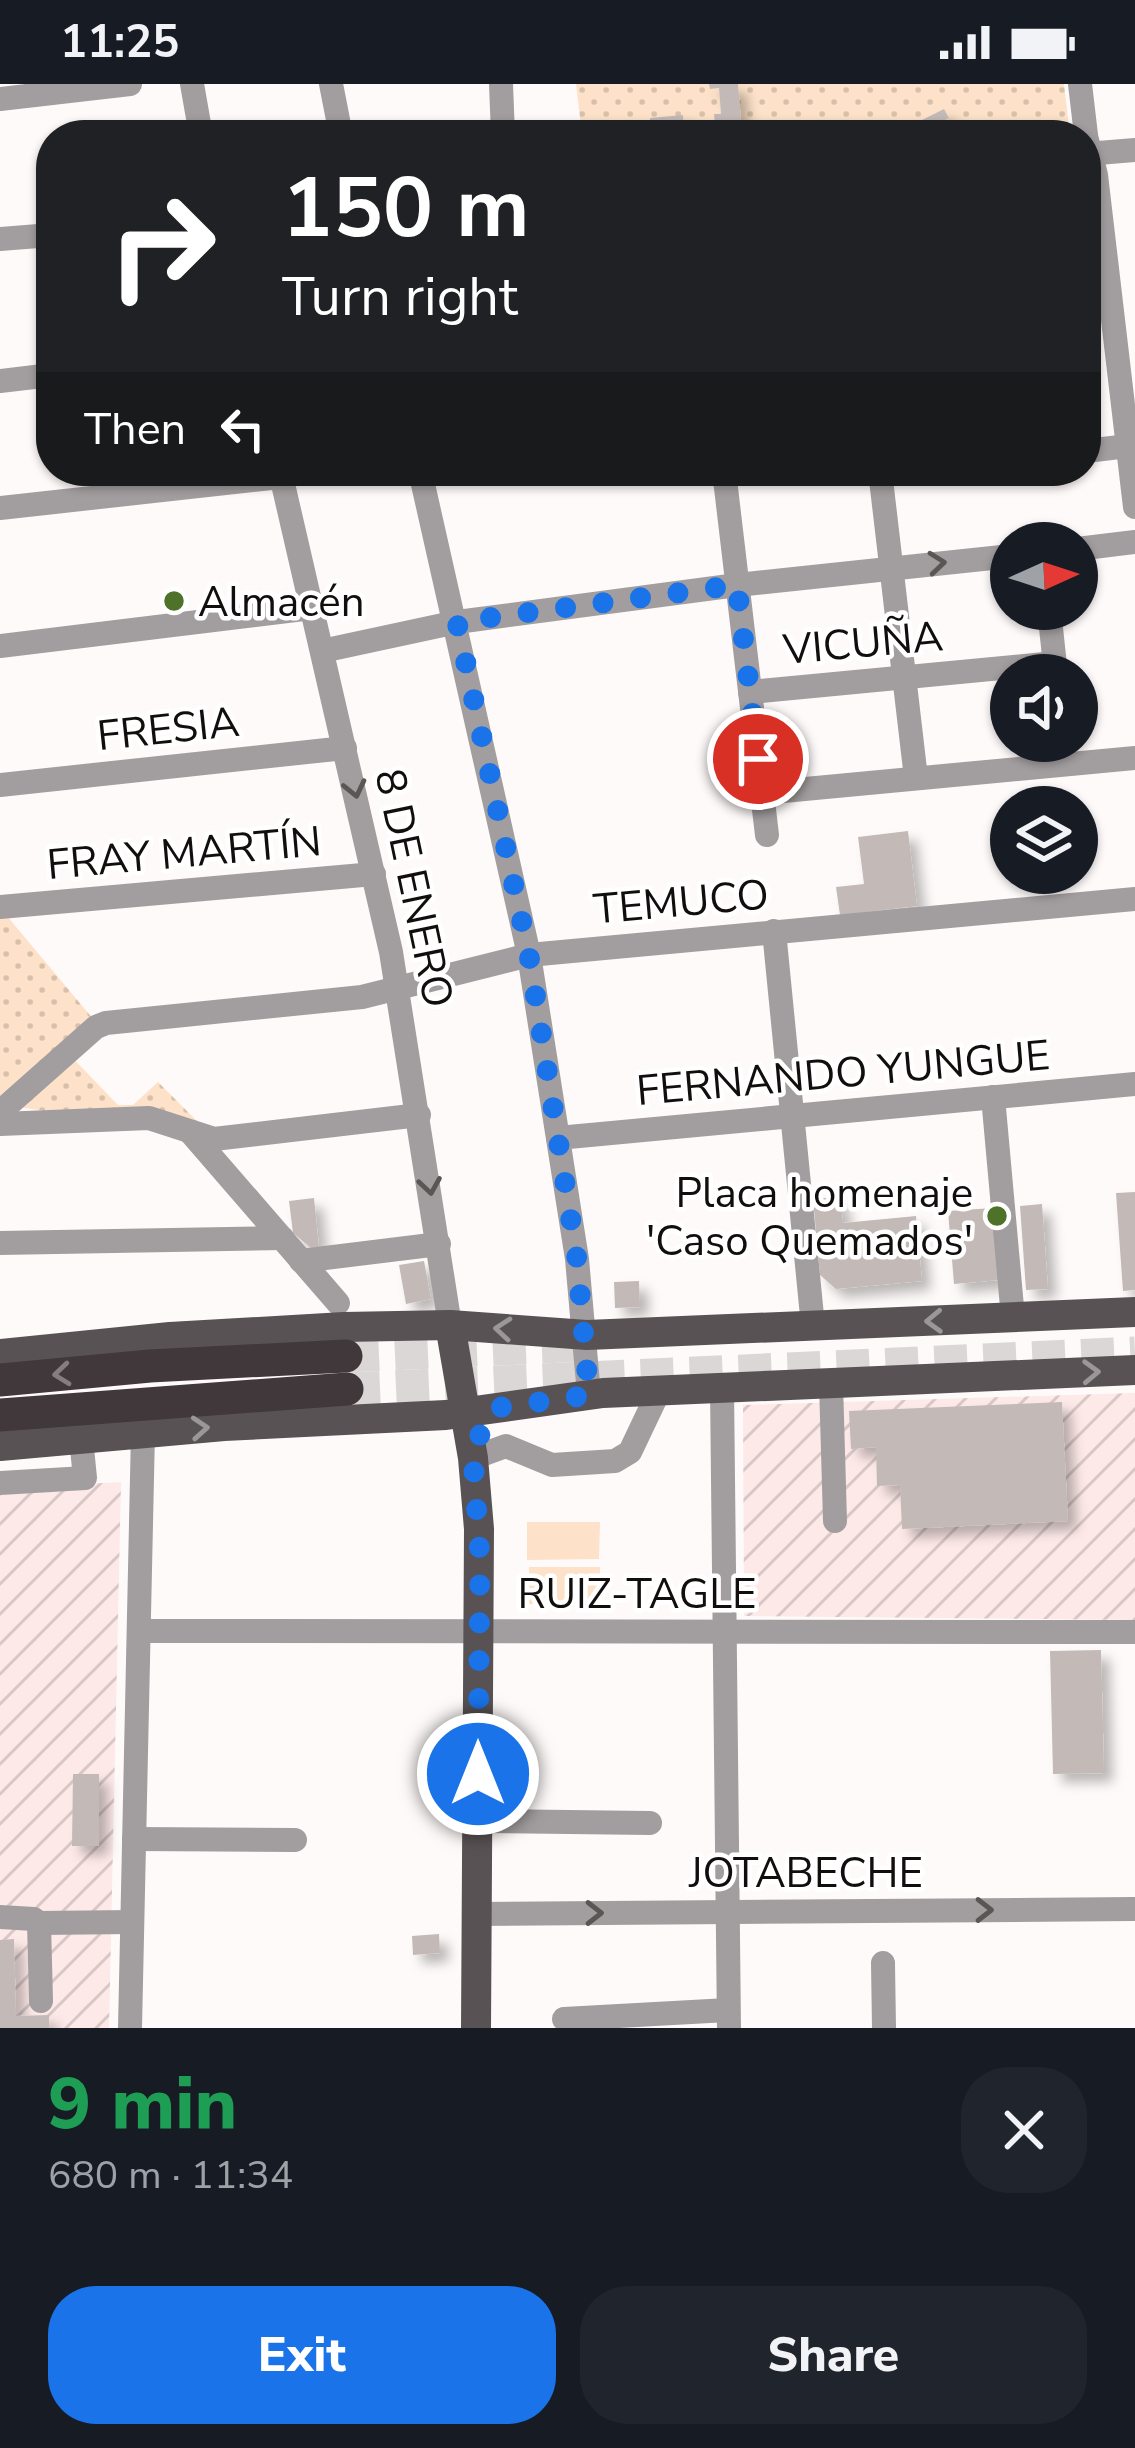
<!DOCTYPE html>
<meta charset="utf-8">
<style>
body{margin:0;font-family:"Nunito Sans",sans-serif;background:#20242c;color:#f1f3f6;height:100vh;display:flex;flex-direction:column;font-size:45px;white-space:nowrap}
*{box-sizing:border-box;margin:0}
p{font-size:39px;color:#9ea1a6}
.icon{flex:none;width:66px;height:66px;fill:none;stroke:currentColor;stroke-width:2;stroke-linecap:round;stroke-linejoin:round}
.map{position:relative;height:1944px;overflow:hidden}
.drawer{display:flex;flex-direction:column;background:#171b24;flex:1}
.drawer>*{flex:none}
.banner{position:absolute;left:36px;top:36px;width:1065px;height:366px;border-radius:48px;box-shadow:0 3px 9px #0004;background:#202124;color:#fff;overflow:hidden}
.needle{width:78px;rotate:87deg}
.buttons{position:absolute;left:990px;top:438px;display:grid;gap:24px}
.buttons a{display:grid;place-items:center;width:108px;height:108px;border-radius:50%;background:#171b24;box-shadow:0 3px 9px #0004;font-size:60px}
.pin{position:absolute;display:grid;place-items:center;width:102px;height:102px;color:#fff;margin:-51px;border:6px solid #fff;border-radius:50%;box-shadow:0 3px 12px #0007}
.me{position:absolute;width:132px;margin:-66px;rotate:0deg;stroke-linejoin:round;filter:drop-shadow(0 0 9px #0008)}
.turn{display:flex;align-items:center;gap:42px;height:252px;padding:0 48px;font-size:54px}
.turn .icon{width:156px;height:156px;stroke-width:2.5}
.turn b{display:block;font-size:84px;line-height:102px}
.then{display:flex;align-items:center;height:114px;padding:0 48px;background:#0003;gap:24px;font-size:45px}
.round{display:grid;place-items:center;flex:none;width:126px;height:126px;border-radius:48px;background:#20242c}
.overview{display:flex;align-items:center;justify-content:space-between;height:204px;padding:0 48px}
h1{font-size:72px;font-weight:800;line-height:90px;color:#1e9e55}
.button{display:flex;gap:24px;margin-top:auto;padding:24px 48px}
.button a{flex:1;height:138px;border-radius:48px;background:#1a73e8;color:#fff;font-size:48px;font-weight:800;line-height:138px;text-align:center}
.button a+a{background:#20242c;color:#f1f3f6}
.status{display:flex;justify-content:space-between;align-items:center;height:84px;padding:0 60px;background:#171b24;direction:ltr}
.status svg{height:33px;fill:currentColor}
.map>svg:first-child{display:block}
</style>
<div class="status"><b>11:25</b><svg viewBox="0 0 49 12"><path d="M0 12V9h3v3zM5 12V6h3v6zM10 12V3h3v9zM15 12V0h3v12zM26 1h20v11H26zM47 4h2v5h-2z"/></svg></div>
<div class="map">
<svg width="1135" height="1944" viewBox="0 0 1135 1944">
<defs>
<pattern id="industrial-furrows" width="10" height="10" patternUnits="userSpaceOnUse" patternTransform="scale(3)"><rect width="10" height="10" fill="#fde9e8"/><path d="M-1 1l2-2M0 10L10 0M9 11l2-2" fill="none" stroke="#d8c7c6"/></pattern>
<pattern id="park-dots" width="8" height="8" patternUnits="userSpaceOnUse" patternTransform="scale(3)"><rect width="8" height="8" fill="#fde2c9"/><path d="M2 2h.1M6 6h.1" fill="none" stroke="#d8c1ab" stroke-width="1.8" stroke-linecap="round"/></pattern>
<filter id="shadow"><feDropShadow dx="9" dy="9" stdDeviation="6" flood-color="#0004"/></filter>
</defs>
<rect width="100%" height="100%" fill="#fffafa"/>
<g fill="url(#industrial-furrows)">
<polygon points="1135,1309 1135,1536 744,1532 743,1321"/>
<polygon points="121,1398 109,1944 0,1944 0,1405"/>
</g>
<g fill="url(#park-dots)">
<polygon points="576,0 1064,0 1070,51 582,51"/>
<polygon points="0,832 7,832 94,936 64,965 118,1021 133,1021 158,998 203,1043 70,1031 0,1020"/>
</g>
<g fill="#fde2c9">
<polygon points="527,1438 600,1438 599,1475 527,1476"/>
<rect x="529" y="1483" width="71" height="37"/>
</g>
<g fill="#c3bab7" filter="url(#shadow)">
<polygon points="709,0 738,0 742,49 716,51 714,30 721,30 719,4 710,5"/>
<polygon points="944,25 949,34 916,51 892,51"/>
<polygon points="683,31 684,46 651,49 650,34"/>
<polygon points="908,747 917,822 840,831 836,803 864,800 858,753"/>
<polygon points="1135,1108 1135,1206 1123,1207 1116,1109"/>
<polygon points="840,1113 843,1139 916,1132 922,1197 836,1205 820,1191 813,1115"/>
<polygon points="314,1114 319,1163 311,1164 293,1149 289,1117"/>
<polygon points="1042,1120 1048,1205 1026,1206 1020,1122"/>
<polygon points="993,1124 999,1196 954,1200 948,1127"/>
<polygon points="424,1177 431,1215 406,1220 399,1181"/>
<polygon points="639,1197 640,1223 615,1224 614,1198"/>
<polygon points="1062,1318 1068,1437 902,1445 900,1401 877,1402 876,1363 851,1365 849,1327"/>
<polygon points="1101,1566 1104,1689 1053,1690 1050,1567"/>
<polygon points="73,1690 99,1690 99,1762 72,1762"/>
<polygon points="439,1850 440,1869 413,1871 412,1852"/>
<polygon points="14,1855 16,1932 49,1931 49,1944 0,1944 0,1856"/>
</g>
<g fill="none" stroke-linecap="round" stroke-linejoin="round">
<g stroke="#dbd7d7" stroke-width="33" stroke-dasharray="33 16" stroke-linecap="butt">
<polyline points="346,1272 588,1261"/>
<polyline points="347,1305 1135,1269"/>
</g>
<g stroke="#a29e9f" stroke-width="24">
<polyline points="192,0 201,51"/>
<polyline points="331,0 341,51"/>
<polyline points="501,0 503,51"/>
<polyline points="1080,0 1086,51"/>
<polyline points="0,15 130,0"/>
<polyline points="1086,52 1096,91 1135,423"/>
<polyline points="1086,70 1135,66"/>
<polyline points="0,155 51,151"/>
<polyline points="0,297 51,291"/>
<polyline points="1086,367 1128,362"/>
<polyline points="280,387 391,868 450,1241"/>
<polyline points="420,387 529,871 577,1175 589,1311"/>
<polyline points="724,387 767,751"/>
<polyline points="880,387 916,694"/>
<polyline points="880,390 905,387"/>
<polyline points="0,424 281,393"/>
<polyline points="1077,465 1135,458"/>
<polyline points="1049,525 1056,591"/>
<polyline points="0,562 312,524"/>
<polyline points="322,567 457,538 737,501 1011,472"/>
<polyline points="750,608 1055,579"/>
<polyline points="0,701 345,664"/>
<polyline points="762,709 1135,674"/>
<polyline points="0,823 374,790"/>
<polyline points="774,847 813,1242"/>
<polyline points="993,1013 1013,1234"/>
<polyline points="0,1028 96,943 106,939 362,913 529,871 1135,815"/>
<polyline points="0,1040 149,1034 214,1055 419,1031"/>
<polyline points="190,1048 338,1219"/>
<polyline points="558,1054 1135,1000"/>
<polyline points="0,1159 282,1154"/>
<polyline points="301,1177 439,1160"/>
<polyline points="831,1299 835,1437"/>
<polyline points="722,1303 729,1944"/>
<polyline points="473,1374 506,1362 552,1381 615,1377 630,1368 659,1307"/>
<polyline points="0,1399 85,1394 81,1354"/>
<polyline points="139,1547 1135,1548"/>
<polyline points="478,1737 650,1739"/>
<polyline points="134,1755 295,1756"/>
<polyline points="477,1830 1135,1825"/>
<polyline points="0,1833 34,1835 39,1839 41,1917"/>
<polyline points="39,1839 132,1838"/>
<polyline points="883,1879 884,1944"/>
<polyline points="564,1935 728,1926"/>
<polyline points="130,1944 143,1348"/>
</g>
<g stroke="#595254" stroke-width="30">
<polyline points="450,1241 473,1374 479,1445 476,1944"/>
<polyline points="0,1270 170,1253 344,1243 450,1241 587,1251 1135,1228"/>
<polyline points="0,1362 224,1342 446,1331 603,1309 1135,1286"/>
</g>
<g stroke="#40383b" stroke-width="33">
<polyline points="0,1296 150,1282 346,1272"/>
<polyline points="0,1331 347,1305"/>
</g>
</g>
<defs><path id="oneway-chevron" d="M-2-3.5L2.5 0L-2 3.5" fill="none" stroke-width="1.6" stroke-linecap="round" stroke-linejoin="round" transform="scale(3)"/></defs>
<g stroke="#5a5656">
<use href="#oneway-chevron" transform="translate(937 479) rotate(-6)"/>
<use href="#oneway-chevron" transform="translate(355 705) rotate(77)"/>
<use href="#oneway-chevron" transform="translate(430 1102) rotate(81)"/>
<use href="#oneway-chevron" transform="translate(984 1826)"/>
<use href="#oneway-chevron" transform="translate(594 1829)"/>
</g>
<g stroke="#9b9798">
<use href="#oneway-chevron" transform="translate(934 1237) rotate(178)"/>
<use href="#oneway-chevron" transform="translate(503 1245) rotate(-175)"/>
<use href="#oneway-chevron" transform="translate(1091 1288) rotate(-2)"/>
<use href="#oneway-chevron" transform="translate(200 1344) rotate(-4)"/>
</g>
<use stroke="#837e80" href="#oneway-chevron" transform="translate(62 1290) rotate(174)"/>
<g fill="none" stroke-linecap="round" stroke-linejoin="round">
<polyline stroke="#1a73e8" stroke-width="21" stroke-dasharray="0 37.8" points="478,1690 480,1473 473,1374 482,1344 495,1324 589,1311 577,1175 529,871 457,538 737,501 758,675"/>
</g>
<g fill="#4f722b" stroke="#fff" stroke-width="4.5">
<circle cx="174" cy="517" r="12"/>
<circle cx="997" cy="1132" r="12"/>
</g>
<g text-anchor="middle" stroke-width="9" stroke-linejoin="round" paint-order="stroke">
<g font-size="42" fill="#120e0e" stroke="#fff" text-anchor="start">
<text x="198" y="532">Almacén</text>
<text x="973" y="1123" text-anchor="end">Placa homenaje<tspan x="973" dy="48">'Caso Quemados'</tspan></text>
</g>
<g font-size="42" fill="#120e0e" stroke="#fff">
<text transform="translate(863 558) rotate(-5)" y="15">VICUÑA</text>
<text transform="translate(168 644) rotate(-6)" y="15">FRESIA</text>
<text transform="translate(184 768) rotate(-5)" y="15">FRAY MARTÍN</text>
<text transform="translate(415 804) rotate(78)" y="15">8 DE ENERO</text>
<text transform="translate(681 817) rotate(-5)" y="15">TEMUCO</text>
<text transform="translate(843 988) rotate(-5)" y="15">FERNANDO YUNGUE</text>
<text x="637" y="1524">RUIZ-TAGLE</text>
<text x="806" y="1803">JOTABECHE</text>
</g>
</g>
</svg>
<div class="buttons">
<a><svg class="needle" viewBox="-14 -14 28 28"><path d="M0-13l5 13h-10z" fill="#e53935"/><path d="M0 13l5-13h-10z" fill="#9ea1a6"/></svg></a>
<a><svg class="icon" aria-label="sound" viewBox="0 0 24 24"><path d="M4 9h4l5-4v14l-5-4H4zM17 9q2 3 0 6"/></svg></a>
<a><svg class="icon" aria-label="layers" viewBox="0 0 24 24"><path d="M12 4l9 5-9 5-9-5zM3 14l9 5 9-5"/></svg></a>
</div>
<div class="pin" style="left:758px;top:675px;background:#d93025"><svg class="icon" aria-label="arrive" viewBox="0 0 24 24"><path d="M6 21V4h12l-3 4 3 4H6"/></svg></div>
<svg class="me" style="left:478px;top:1690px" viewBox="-20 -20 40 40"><circle r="17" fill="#1a73e8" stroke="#fff" stroke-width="3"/><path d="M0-11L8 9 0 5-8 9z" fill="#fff"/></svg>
<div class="banner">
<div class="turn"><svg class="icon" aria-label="right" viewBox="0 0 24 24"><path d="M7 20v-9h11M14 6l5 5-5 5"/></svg><div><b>150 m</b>Turn right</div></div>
<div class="then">Then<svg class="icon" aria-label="left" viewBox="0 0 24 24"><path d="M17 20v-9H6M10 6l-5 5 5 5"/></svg></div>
</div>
</div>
<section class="drawer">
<div class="overview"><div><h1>9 min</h1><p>680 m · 11:34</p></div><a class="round"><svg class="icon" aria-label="close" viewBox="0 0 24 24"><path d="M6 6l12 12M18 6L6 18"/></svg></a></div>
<div class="button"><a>Exit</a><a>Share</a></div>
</section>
